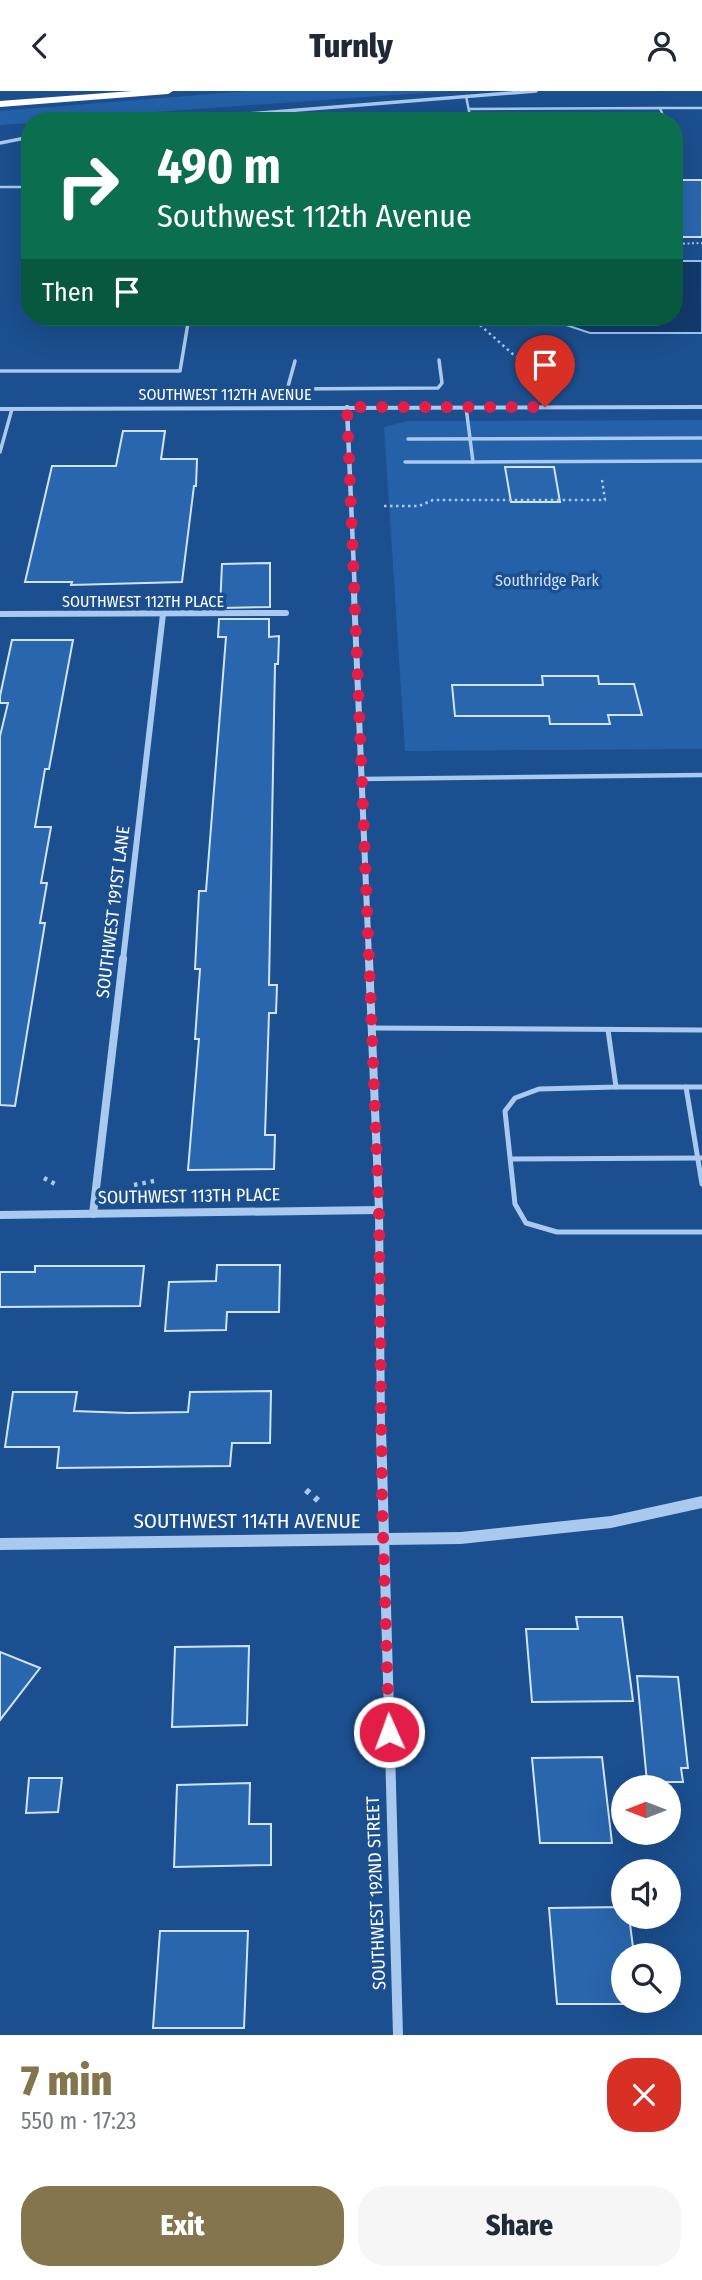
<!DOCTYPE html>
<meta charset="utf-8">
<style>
body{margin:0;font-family:"Fira Sans Condensed",sans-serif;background:#f6f6f7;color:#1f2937;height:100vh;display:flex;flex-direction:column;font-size:26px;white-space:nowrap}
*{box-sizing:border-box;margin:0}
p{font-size:23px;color:#747a83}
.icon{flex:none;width:38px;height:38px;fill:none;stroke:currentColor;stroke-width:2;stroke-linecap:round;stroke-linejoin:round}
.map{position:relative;height:1944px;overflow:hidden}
.details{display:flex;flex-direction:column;background:#fff;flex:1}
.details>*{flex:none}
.hud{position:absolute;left:21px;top:21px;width:662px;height:214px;border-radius:28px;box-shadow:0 7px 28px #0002;background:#0b6e4f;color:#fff;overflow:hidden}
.needle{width:46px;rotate:270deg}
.fabs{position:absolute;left:611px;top:1684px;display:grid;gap:14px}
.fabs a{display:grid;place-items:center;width:70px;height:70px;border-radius:50%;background:#fff;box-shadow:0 7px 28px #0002;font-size:35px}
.pin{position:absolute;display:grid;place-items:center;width:60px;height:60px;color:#fff;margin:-72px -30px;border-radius:50% 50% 50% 0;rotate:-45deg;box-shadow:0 0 7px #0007}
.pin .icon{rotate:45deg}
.me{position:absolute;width:77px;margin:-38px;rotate:358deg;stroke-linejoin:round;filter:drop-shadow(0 0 5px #0008)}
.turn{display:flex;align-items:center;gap:24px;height:147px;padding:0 21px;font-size:32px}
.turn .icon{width:91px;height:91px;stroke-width:2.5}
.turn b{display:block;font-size:49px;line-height:60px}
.then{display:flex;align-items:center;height:66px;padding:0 21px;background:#0003;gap:14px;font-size:26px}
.round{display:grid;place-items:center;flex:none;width:74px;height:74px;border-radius:28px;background:#f6f6f7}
.headline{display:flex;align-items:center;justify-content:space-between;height:119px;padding:0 21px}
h1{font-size:42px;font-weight:800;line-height:52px;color:#84754c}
.primary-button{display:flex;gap:14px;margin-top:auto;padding:14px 21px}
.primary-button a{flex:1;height:80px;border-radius:28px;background:#84754c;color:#fff;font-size:28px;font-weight:800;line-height:80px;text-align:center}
.primary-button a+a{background:#f6f6f7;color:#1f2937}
header{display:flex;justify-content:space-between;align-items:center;height:91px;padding:0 21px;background:#fff;font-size:32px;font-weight:800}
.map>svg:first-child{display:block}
</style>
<header><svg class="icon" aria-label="back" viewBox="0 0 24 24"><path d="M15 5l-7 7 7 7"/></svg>Turnly<svg class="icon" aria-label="person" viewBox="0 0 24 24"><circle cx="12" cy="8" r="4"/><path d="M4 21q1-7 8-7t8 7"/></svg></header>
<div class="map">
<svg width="702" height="1944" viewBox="0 0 702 1944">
<rect width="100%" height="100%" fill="#1b4f8f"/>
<g fill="#2461a8">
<polygon points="248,0 450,0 30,30 30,32 0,34 0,20"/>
<polygon points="702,329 702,658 405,660 384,336 407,330"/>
</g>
<polygon fill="#123a6d" stroke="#9cc4f0" stroke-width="2" points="674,170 702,170 702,242 590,242 542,226 674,226"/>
<g fill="#2a66ad" stroke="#cfe3fa" stroke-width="2">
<rect x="674" y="89" width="28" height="57"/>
<polygon points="123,340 165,340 161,368 197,368 196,395 194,395 182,491 71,494 72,491 25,491 52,375 116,375"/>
<polygon points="505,376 554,376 560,411 511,411"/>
<polygon points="270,472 270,516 220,517 222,473"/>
<polygon points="219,528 269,528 269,546 279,545 278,573 275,573 269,894 277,894 276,922 269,922 265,1044 275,1044 274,1078 188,1079 199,948 195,948 200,878 195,878 199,800 206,800 226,546 218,546"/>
<polygon points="12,549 73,549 49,678 45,678 35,736 51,736 41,792 47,792 40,832 45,832 15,1015 0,1014 0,645 8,612 0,612 0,605"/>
<polygon points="542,585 598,585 599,593 634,593 642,624 608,624 610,633 550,633 549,625 455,625 452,594 543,594"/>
<polygon points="217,1174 280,1174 279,1221 227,1221 226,1239 165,1240 169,1191 216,1190"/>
<polygon points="35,1175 144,1175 140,1215 0,1216 0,1181 35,1181"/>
<polygon points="271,1300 270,1352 232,1352 230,1375 57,1377 59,1356 5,1356 13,1301 77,1301 74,1320 129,1322 188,1321 190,1301"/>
<polygon points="576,1526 622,1526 633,1610 532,1611 526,1538 578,1538"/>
<polygon points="249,1555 247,1634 172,1636 175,1556"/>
<polygon points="0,1561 40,1577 0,1629"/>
<polygon points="637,1585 678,1586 688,1677 681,1677 683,1691 647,1691"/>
<polygon points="602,1666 612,1752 540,1752 532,1667"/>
<polygon points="29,1687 62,1687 58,1721 26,1722"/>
<polygon points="250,1692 249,1733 271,1733 271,1774 174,1776 177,1694"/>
<polygon points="623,1816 623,1825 629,1825 634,1864 623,1864 623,1909 639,1909 640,1913 557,1913 549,1817"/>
<polygon points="160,1840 248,1840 244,1937 153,1937"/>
</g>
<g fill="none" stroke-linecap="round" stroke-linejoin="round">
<polyline stroke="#a9c9ee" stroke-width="2" stroke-dasharray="2 2.5" stroke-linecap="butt" points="674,153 702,152"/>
<g stroke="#a9c9ee" stroke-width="2.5" stroke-dasharray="2.5 3.5" stroke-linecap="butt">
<polyline points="471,226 515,265 545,281 550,297"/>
<polyline points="384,415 419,415 433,409 605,409 602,389"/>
</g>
<g stroke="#a9c9ee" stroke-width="4.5" stroke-dasharray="3.5 5" stroke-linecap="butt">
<polyline points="44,1087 57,1094"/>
<polyline points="134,1094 154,1090"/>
</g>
<polyline stroke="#a9c9ee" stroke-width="6" stroke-dasharray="4.5 7" stroke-linecap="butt" points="306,1399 321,1412"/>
<g stroke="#a9c9ee" stroke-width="2.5">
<polyline points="466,5 471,30"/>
<polyline points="660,17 702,17"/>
<polyline points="469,18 660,17 665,30"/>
<polyline points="674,51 681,68 674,70"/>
<polyline points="0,96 30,96"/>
</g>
<g stroke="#a9c9ee" stroke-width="3.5">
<polyline points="0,280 180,280 189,226"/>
<polyline points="288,298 438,297 442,292 439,269"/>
<polyline points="287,299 295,270"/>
<polyline points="466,316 473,371 702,370"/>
<polyline points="408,348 702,347"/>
<polyline points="0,361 12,318"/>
<polyline points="405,371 473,371"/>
</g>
<polyline stroke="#a9c9ee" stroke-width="4.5" points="361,688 702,684"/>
<g stroke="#a9c9ee" stroke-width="5">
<polyline points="371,937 702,939"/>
<polyline points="608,939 616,996 539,998 515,1007 505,1020 515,1113 526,1132 557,1141 702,1141"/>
<polyline points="616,996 702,996"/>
<polyline points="686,996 702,1093"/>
<polyline points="511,1068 702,1067"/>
</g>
<g stroke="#a9c9ee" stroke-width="3.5">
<polyline points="158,30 536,0"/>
<polyline points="0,52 30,46"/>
</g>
<polyline stroke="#a9c9ee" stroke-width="4.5" points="347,316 355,504"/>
<g stroke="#a9c9ee" stroke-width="6">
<polyline points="354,503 369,869"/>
<polyline points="0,523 286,522"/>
<polyline points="123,869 163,523"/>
</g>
<g stroke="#a9c9ee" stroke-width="8">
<polyline points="369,868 379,1119 381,1339"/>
<polyline points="93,1123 123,868"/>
<polyline points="0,1124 379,1119"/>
</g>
<polyline stroke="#a9c9ee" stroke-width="10" points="381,1338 398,1944"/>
<g fill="#a9c9ee" fill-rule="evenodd">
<polygon points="702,314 702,318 0,320 0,316"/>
<polygon points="702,1405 702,1417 611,1437 461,1453 0,1459 0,1447 461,1441 611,1425"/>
</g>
<polygon fill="#fff" fill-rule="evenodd" points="132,0 173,0 168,3 0,16 0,10"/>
</g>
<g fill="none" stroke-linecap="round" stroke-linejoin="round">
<polyline stroke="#e11d48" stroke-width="12" stroke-dasharray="0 21.6" points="389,1641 382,1412 379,1119 347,316 545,316"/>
</g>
<g text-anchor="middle" stroke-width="7" stroke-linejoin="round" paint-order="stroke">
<g font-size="16" fill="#fff" stroke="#1b4f8f">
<text x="225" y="309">SOUTHWEST 112TH AVENUE</text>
<text x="143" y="516">SOUTHWEST 112TH PLACE</text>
</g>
<g font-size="16" fill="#cfe3fa" stroke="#1b4f8f">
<text x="547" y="495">Southridge Park</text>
</g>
<g font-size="18" fill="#fff" stroke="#1b4f8f">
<text transform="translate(113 821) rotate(-83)" y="6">SOUTHWEST 191ST LANE</text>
<text transform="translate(189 1105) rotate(-1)" y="6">SOUTHWEST 113TH PLACE</text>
<text transform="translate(376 1802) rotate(-92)" y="6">SOUTHWEST 192ND STREET</text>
</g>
<g font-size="21" fill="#fff" stroke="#1b4f8f">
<text x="247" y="1437">SOUTHWEST 114TH AVENUE</text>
</g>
</g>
</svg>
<div class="fabs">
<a><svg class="needle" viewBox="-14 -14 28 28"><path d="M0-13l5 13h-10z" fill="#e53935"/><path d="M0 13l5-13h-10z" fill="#747a83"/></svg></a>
<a><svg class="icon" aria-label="sound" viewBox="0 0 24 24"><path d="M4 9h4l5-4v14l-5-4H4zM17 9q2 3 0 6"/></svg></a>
<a><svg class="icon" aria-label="search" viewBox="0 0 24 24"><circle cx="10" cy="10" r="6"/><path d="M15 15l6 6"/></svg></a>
</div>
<div class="pin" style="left:545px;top:316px;background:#d93025"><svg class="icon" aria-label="arrive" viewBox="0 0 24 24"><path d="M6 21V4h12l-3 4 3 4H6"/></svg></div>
<svg class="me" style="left:389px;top:1641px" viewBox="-20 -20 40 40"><circle r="17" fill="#e11d48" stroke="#fff" stroke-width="3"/><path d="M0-11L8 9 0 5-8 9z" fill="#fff"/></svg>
<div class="hud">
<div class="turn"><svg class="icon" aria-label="right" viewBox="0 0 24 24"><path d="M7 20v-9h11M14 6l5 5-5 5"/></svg><div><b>490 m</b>Southwest 112th Avenue</div></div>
<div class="then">Then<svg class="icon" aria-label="arrive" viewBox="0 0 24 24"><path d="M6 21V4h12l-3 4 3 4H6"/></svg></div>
</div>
</div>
<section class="details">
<div class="headline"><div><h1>7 min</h1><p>550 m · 17:23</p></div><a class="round" style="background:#d93025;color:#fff"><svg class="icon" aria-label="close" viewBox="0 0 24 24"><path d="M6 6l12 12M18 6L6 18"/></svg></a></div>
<div class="primary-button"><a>Exit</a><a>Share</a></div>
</section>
